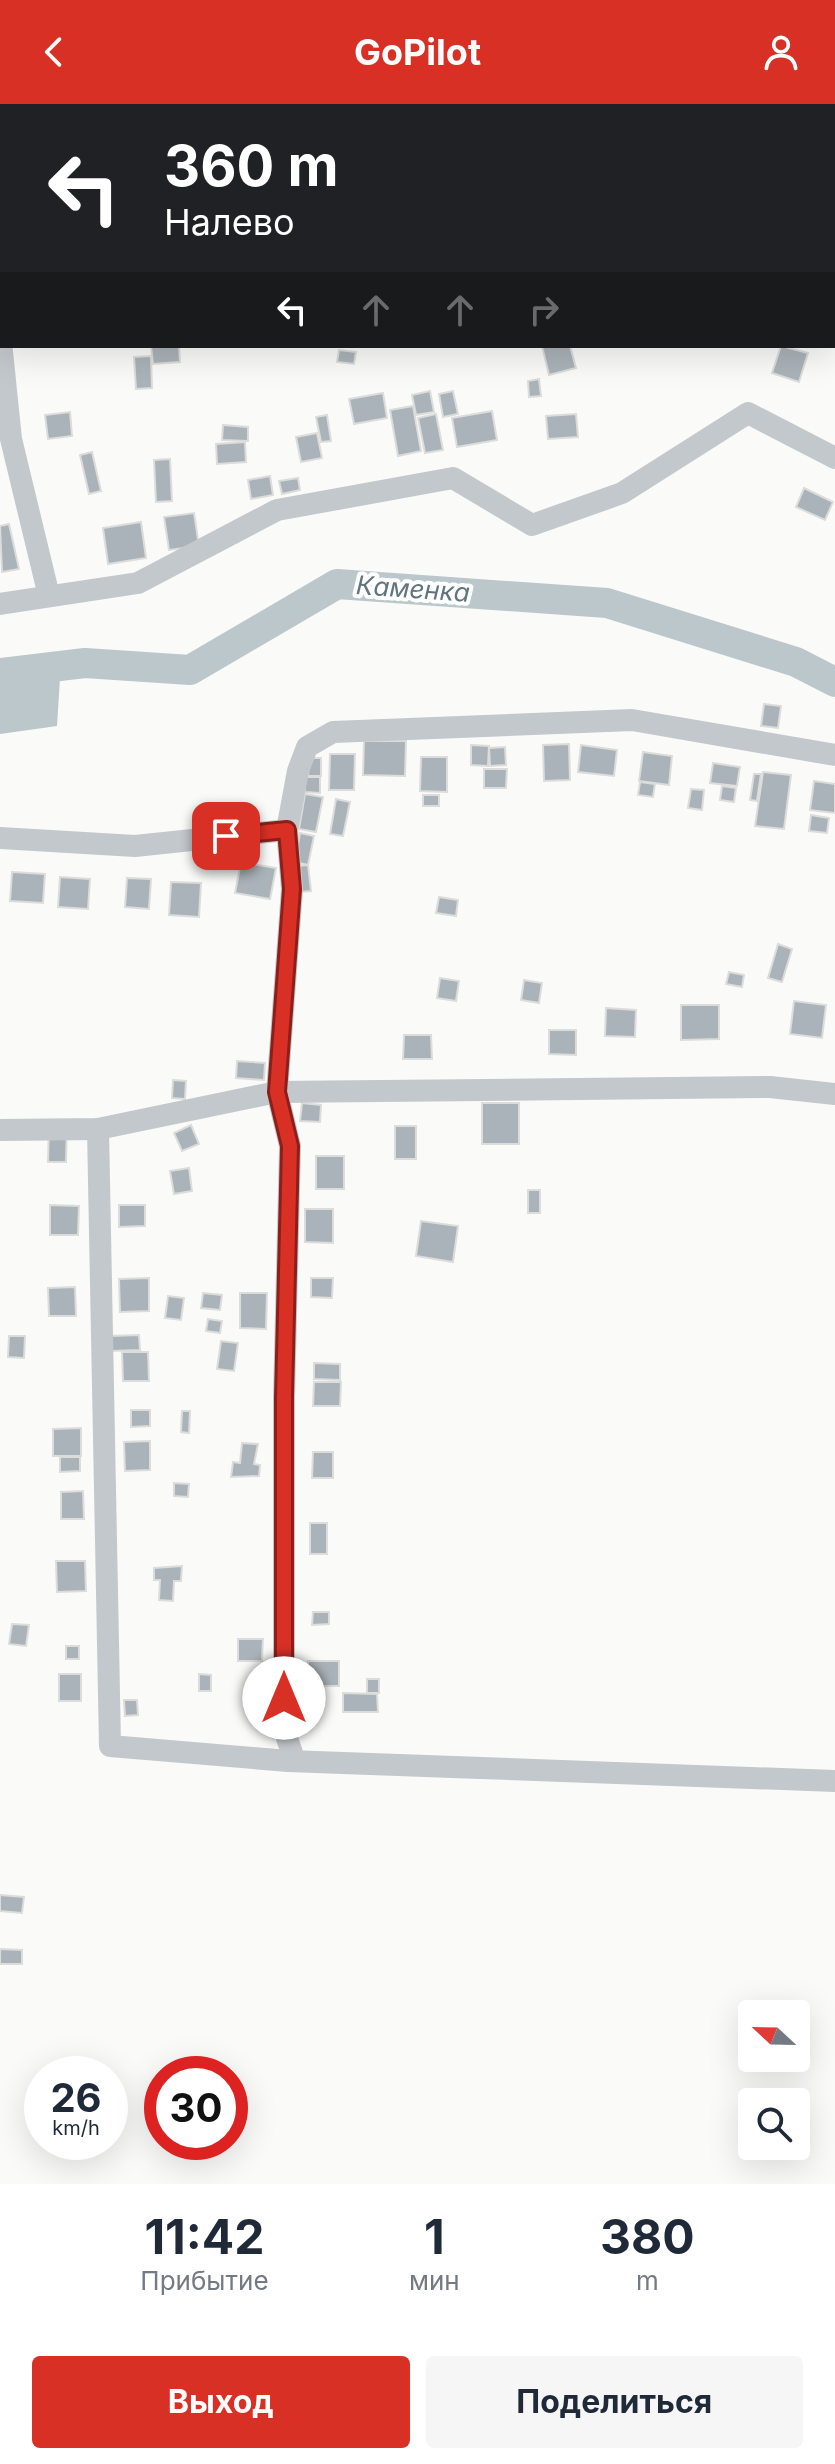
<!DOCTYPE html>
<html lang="ru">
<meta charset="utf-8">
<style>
body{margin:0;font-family:Inter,sans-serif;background:#f6f6f7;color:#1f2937;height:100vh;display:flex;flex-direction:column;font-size:30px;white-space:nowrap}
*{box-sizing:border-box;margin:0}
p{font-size:26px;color:#747a83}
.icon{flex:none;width:44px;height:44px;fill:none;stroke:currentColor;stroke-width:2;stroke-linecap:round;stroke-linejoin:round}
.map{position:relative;height:2080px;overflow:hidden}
.drawer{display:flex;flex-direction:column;background:#fff;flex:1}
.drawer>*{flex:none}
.guide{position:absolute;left:0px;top:0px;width:836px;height:244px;box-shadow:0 8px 32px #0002;background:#202124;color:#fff;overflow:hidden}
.needle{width:52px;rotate:292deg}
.tools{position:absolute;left:738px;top:1896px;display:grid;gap:16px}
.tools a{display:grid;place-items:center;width:72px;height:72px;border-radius:8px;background:#fff;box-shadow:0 8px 32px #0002;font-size:40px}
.speed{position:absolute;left:24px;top:1952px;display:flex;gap:16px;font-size:40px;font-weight:700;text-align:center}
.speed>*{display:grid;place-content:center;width:104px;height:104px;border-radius:50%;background:#fff;box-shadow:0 8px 32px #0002;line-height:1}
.speed small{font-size:20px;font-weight:400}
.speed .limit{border:12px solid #d22;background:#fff;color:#111}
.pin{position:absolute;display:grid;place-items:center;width:68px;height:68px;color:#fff;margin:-34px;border-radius:16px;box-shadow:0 4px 12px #0006}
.me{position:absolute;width:88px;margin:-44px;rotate:0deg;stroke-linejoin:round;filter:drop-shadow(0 0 6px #0008)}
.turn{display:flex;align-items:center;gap:28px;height:168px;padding:0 32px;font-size:36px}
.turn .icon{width:104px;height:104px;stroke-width:2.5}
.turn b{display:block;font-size:56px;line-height:68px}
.lanes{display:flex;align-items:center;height:76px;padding:0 32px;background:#0003;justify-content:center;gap:40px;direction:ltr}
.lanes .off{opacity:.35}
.eta{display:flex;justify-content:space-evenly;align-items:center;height:136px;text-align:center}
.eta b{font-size:48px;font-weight:700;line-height:56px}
.primary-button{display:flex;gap:16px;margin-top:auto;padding:16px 32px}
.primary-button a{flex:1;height:92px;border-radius:8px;background:#d93025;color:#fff;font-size:32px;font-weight:700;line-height:92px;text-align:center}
.primary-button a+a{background:#f6f6f7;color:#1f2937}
header{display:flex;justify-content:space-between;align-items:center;height:104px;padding:0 32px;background:#d93025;color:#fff;font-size:36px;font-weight:700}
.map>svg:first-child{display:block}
</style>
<header><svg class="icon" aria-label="back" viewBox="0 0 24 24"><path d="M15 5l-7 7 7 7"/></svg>GoPilot<svg class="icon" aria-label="person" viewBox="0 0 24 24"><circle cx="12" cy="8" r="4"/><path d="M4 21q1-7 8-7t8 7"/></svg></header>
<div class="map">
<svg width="835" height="2080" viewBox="0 0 835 2080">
<rect width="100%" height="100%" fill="#fafaf8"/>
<polygon fill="#bbc7cb" points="0,556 61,558 57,622 0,630"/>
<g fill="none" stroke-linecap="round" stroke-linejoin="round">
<polyline stroke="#bbc7cb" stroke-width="30" points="0,569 85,559 190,566 337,480 607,499 796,558 835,578"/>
</g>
<g fill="#aab3b9" stroke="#dcdcda" stroke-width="2">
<polygon points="151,242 179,242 180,258 153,260"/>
<polygon points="542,242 570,242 576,264 549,271"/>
<polygon points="781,242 808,249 799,278 772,269"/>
<polygon points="339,246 356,248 354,260 337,258"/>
<polygon points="151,252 152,284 136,285 134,253"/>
<polygon points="539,275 541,292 529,293 528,277"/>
<polygon points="430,287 434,308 416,311 412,291"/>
<polygon points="453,287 458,310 443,313 439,290"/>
<polygon points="383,289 387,314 354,320 349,295"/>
<polygon points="413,302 421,347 398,352 390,306"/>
<polygon points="492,307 497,336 457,343 452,314"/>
<polygon points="70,308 72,332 48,335 45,311"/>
<polygon points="436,310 443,346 425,349 418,314"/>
<polygon points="576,310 578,333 548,335 546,312"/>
<polygon points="327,311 331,337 321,338 316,313"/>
<polygon points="223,321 248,323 248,337 222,336"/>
<polygon points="317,329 322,354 301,358 296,333"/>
<polygon points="245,338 246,358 217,360 216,340"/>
<polygon points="92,348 101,387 89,390 80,351"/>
<polygon points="170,355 172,397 156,398 154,356"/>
<polygon points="270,372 273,391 251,395 248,376"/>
<polygon points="298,374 300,386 282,390 279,377"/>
<polygon points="804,384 833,398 825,416 796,403"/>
<polygon points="194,409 199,442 169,446 164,413"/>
<polygon points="141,418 146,454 108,460 103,424"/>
<polygon points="9,420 19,465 2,468 0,422"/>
<polygon points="764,600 781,602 778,624 761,622"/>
<polygon points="364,637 406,637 405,672 363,671"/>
<polygon points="569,640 570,676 544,677 543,641"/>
<polygon points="471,641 489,642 488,662 471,661"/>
<polygon points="581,641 617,646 614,672 578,668"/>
<polygon points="505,643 506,661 490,662 489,644"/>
<polygon points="643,648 672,652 669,681 639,677"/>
<polygon points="330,650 355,650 354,686 329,686"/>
<polygon points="421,653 447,653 447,688 420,687"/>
<polygon points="309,654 321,654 321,672 308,672"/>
<polygon points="713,659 740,663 737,682 710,679"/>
<polygon points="484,665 507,665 506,684 484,684"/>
<polygon points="763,668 791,671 784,725 755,722"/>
<polygon points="754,670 761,670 757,697 750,696"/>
<polygon points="305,673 320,673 320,689 305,688"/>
<polygon points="814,677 835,680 835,709 810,706"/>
<polygon points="640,678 655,680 653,693 638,691"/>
<polygon points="722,682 736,684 734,698 720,696"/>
<polygon points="691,685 704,686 702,706 688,704"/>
<polygon points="305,690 323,693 316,728 299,725"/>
<rect x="423" y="691" width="16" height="11"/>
<polygon points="336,695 350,698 343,732 330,730"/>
<polygon points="811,711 829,714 827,729 809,727"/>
<polygon points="300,729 314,732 308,761 295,758"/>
<polygon points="241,758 276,764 270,795 235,789"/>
<polygon points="308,761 311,787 300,788 297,762"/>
<polygon points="12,768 45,770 43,799 10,797"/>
<polygon points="60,773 90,775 88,805 58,803"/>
<polygon points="127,774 151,775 149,805 125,803"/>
<polygon points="171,778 201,779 199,813 169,811"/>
<polygon points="439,793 458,796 456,812 436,809"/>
<polygon points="778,840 792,845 782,878 768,874"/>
<polygon points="729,868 744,871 742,883 726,880"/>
<polygon points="440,874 459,877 456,897 437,894"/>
<polygon points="524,876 542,879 539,899 521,896"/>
<polygon points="794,897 826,901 822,934 790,930"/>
<polygon points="681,901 719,901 719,935 681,936"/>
<polygon points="606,904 636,906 635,933 605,932"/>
<polygon points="549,926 576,926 576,951 549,950"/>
<polygon points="404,931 431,931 432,955 403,955"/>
<polygon points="237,957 265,959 264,976 236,974"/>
<polygon points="173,976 186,977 185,995 172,994"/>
<polygon points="302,999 321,1001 320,1018 300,1017"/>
<rect x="482" y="999" width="37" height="41"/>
<polygon points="67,1019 66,1058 48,1058 49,1020"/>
<polygon points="191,1021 199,1040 182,1047 174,1029"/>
<rect x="395" y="1022" width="21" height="33"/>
<rect x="316" y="1052" width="28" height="33"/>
<polygon points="189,1064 192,1087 174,1090 170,1067"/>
<rect x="528" y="1086" width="12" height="23"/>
<polygon points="50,1101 79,1102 78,1131 50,1131"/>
<polygon points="119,1101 145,1101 145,1122 119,1123"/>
<polygon points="305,1105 333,1105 333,1139 305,1138"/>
<polygon points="421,1117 458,1122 453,1158 416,1152"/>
<polygon points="149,1174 149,1207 120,1208 119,1175"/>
<polygon points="311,1174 333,1174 332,1194 311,1193"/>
<polygon points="75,1183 76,1212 49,1212 48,1184"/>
<polygon points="203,1189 222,1191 220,1206 201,1204"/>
<polygon points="240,1189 267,1189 266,1225 240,1224"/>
<polygon points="168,1192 184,1194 181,1216 165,1214"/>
<polygon points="208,1215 222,1217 220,1229 206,1227"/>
<polygon points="139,1231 140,1246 110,1247 110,1232"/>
<polygon points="9,1232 25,1232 24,1254 8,1253"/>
<polygon points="221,1237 238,1239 234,1267 217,1265"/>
<polygon points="122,1248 148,1248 149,1277 123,1277"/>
<polygon points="314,1259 340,1260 340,1276 314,1275"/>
<polygon points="314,1278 341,1278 340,1302 313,1302"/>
<polygon points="131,1306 150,1306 150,1322 131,1323"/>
<polygon points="182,1307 190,1307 189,1329 181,1328"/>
<polygon points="81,1324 81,1352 53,1352 53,1325"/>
<polygon points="150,1337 150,1366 125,1367 124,1338"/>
<polygon points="242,1339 258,1340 254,1360 260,1361 259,1372 231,1373 233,1358 240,1359"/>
<polygon points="313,1348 333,1348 333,1374 312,1374"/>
<polygon points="60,1353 80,1353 80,1367 60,1368"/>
<polygon points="174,1379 189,1380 188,1393 174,1392"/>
<polygon points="83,1387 84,1415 61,1415 61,1388"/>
<rect x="310" y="1419" width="17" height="31"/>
<polygon points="56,1457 85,1457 86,1487 57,1488"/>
<polygon points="182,1462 181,1477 174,1477 173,1497 159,1496 160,1476 154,1476 154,1464"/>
<polygon points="313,1508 329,1508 329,1520 312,1521"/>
<polygon points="12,1520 29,1521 26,1542 9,1540"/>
<polygon points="238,1535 263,1535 262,1557 238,1557"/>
<rect x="66" y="1542" width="13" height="13"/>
<rect x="308" y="1557" width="31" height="25"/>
<rect x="59" y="1570" width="22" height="27"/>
<polygon points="199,1570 211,1571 211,1587 199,1587"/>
<rect x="367" y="1575" width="12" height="14"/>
<polygon points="343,1589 377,1590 378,1608 343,1608"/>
<polygon points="124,1596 137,1596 138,1611 125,1612"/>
<polygon points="0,1791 24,1793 22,1809 0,1807"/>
<polygon points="0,1845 22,1846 22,1860 0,1860"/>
</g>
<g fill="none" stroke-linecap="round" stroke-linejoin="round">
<g stroke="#c3c8cc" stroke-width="22">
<polyline points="0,228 11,335 49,492"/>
<polyline points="0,500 138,479 277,406 453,374 532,421 622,389 748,309 835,354"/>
<polyline points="0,734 135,742 287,726"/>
<polyline points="98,1025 110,1642 288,1657 835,1677"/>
<polyline points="0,1026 98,1025 277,988 770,983 835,990"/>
<polyline points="288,1657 292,1649 284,1625 284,1293 290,1042 277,988 292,785 287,726 298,667 307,643 333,628 632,616 835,651"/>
</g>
</g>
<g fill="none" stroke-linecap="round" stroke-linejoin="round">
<g stroke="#8d1f18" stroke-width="20">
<polyline id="route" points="226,732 287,726 292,785 277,988 290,1042 284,1293 284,1594"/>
</g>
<use href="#route" stroke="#d93025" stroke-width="14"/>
</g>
<g text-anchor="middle" stroke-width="8" stroke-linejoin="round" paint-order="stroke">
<g font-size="26" font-style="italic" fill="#60757c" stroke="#fff">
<text transform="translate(413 485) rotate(4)" y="9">Каменка</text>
</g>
</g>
</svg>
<div class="tools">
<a><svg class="needle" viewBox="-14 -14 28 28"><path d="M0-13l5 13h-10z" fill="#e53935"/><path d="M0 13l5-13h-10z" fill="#747a83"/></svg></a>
<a><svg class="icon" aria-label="search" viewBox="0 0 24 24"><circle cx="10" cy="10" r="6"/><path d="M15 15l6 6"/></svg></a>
</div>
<div class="speed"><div>26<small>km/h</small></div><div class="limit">30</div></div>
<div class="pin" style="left:226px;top:732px;background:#d93025"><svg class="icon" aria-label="arrive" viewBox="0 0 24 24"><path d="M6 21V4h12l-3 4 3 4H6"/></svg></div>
<svg class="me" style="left:284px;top:1594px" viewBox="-20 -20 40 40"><circle r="19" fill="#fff"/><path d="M0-13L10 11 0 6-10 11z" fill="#d93025"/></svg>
<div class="guide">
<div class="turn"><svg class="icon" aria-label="left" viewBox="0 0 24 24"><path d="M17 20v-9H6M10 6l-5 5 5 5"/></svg><div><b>360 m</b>Налево</div></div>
<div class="lanes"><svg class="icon" aria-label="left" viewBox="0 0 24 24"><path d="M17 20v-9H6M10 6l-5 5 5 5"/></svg><svg class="icon off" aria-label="ahead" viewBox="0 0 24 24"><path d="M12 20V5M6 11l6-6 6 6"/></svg><svg class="icon off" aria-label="ahead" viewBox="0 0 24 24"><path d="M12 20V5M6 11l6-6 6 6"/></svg><svg class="icon off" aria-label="right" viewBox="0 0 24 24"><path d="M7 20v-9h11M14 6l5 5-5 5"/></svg></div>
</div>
</div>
<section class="drawer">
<div class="eta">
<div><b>11:42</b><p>Прибытие</p></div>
<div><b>1</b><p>мин</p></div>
<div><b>380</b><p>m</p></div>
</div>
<div class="primary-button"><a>Выход</a><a>Поделиться</a></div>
</section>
